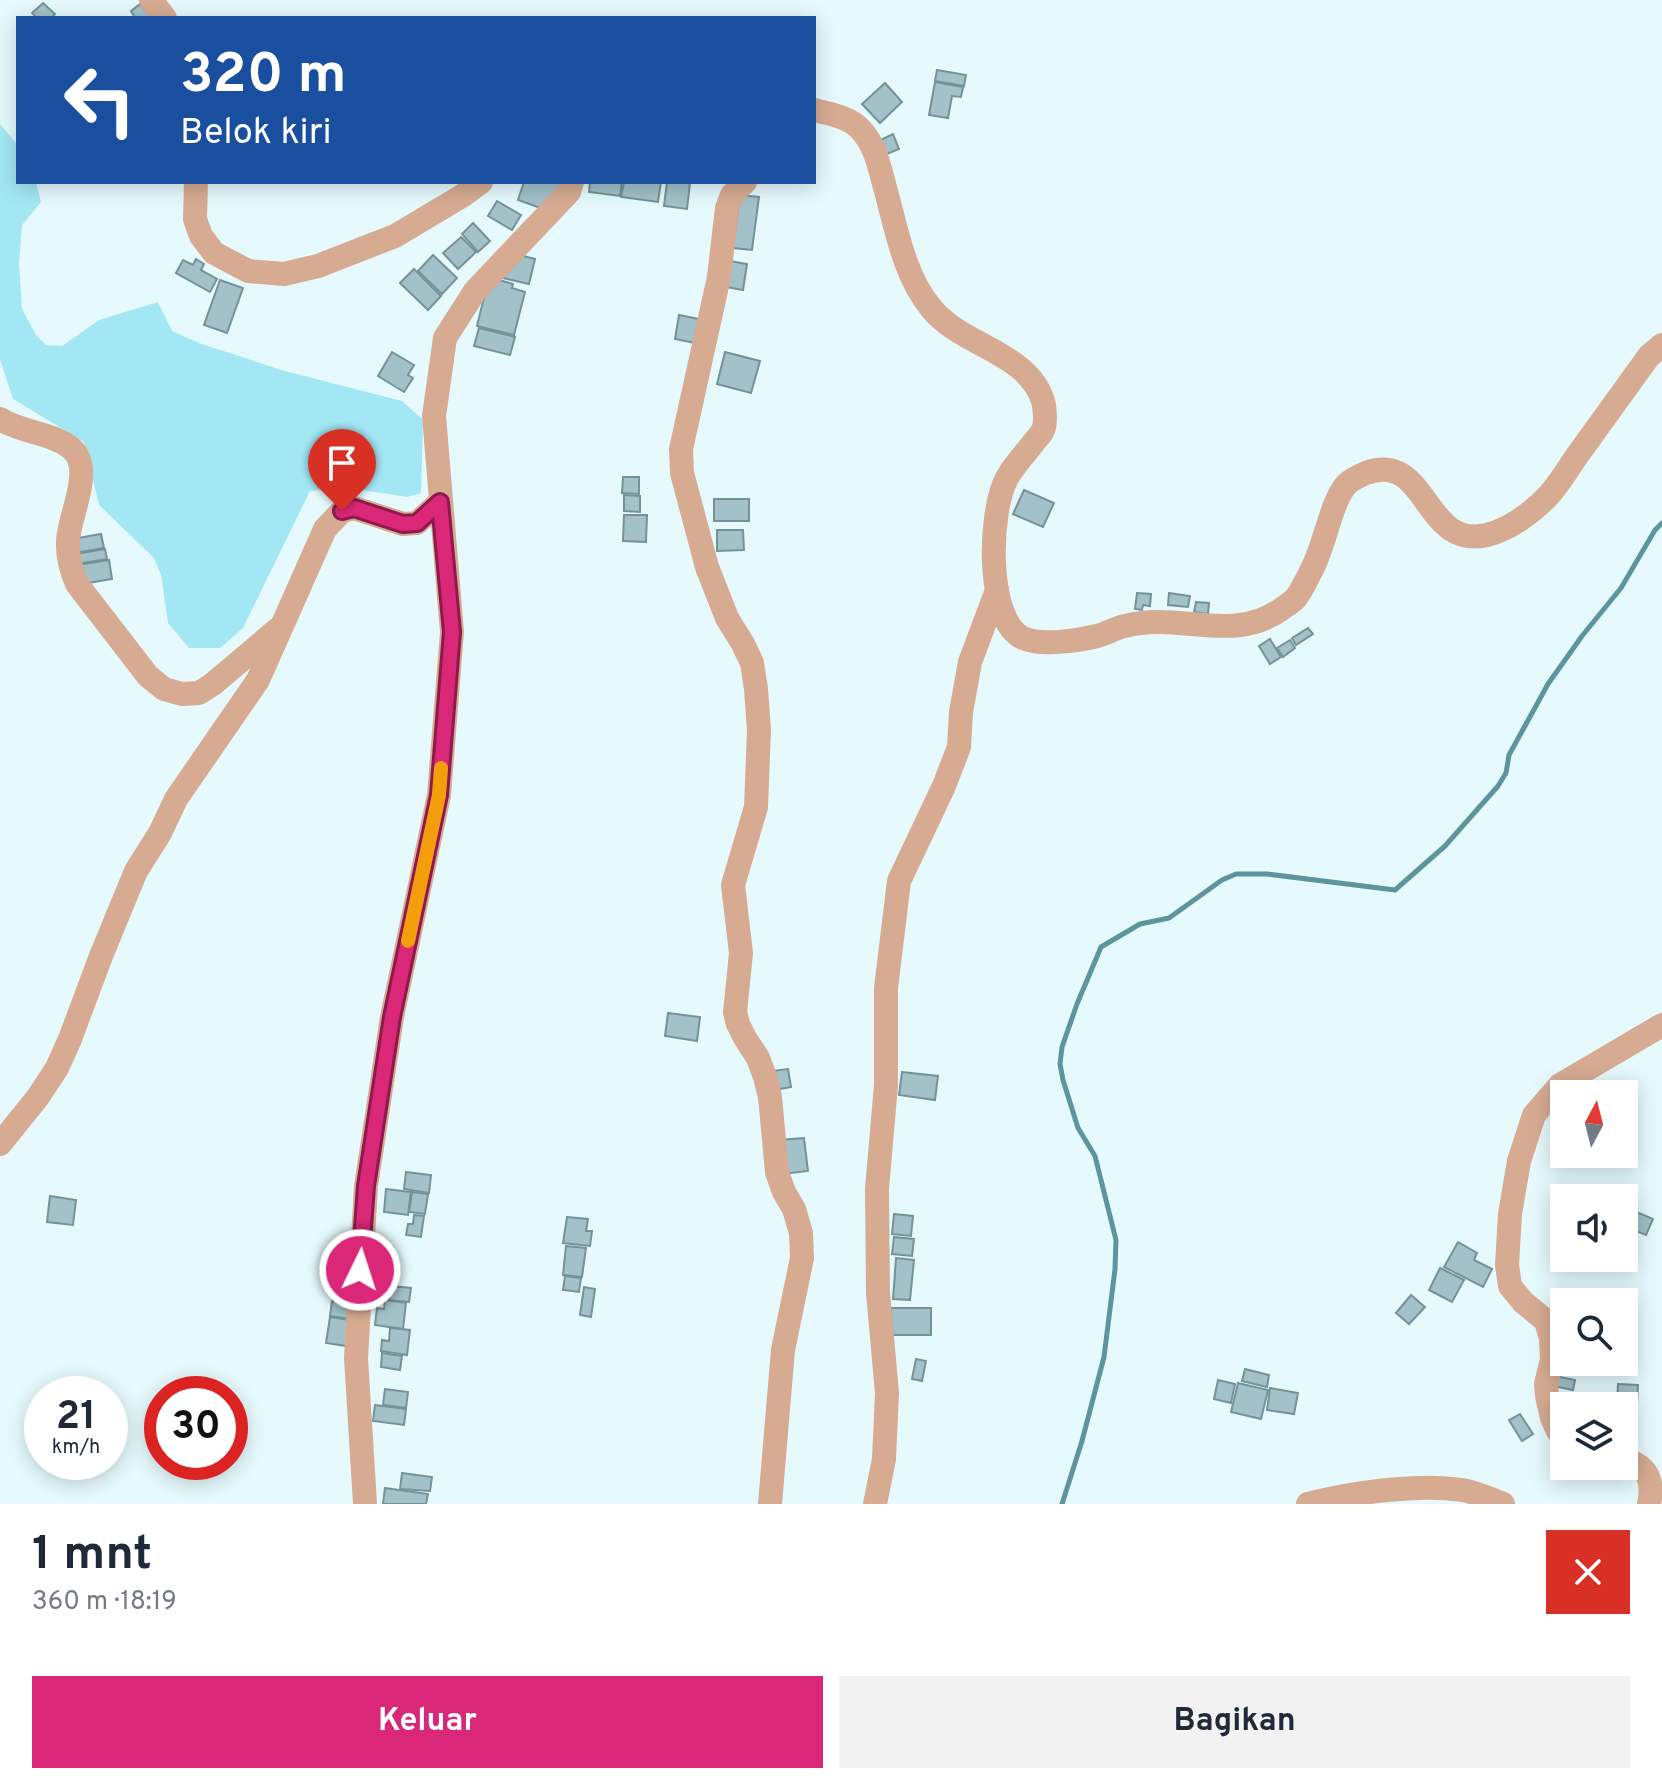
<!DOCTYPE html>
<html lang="id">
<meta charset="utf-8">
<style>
body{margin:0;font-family:Overpass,sans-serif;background:#f2f2f3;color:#1f2937;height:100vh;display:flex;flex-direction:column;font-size:30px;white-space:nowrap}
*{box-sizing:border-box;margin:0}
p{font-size:26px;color:#747a83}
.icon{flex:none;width:44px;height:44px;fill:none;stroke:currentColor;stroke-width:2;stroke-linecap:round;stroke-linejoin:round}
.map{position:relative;height:1504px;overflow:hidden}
.drawer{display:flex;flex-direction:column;background:#fff;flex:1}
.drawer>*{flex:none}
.hud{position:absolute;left:16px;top:16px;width:800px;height:168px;border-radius:0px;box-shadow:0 4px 20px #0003;background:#1a4fa0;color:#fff;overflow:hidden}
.needle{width:52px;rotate:7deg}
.controls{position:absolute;left:1550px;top:1080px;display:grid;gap:16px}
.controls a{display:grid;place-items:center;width:88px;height:88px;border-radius:0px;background:#fff;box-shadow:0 4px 20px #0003;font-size:40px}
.speed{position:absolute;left:24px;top:1376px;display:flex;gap:16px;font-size:40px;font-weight:700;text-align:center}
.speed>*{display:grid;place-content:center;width:104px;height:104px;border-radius:50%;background:#fff;box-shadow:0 4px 20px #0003;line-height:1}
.speed small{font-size:20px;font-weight:400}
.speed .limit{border:12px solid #d22;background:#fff;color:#111}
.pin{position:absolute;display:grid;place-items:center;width:68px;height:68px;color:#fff;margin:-82px -34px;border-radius:50% 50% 50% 0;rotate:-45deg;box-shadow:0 0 8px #0007}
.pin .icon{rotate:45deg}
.me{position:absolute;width:88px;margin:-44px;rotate:4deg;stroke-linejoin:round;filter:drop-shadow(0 0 6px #0008)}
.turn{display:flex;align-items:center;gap:28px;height:168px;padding:0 32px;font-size:36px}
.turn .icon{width:104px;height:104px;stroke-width:2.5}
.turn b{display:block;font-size:56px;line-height:68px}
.round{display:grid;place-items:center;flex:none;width:84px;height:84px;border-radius:0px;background:#f2f2f3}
.summary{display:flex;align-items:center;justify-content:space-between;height:136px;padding:0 32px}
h1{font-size:48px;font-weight:700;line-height:60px}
.primary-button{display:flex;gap:16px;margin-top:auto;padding:16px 32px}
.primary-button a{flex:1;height:92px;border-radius:0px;background:#db2777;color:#fff;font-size:32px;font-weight:700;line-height:92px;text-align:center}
.primary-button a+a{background:#f2f2f3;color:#1f2937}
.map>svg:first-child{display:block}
</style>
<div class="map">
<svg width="1662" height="1504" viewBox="0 0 1662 1504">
<rect width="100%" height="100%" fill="#e6fafe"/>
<polygon fill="#a3e7f5" points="0,124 18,145 18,182 36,182 41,202 22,225 19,264 22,309 36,335 46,345 62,346 99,320 158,302 172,331 199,343 281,370 402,401 423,420 421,493 407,497 343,487 310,491 243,628 220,648 189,648 168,623 161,575 154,558 99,505 84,442 13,399 0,360"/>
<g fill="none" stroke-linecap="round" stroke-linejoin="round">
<polyline stroke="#5d949e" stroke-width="5" points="1062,1504 1082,1441 1104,1357 1115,1269 1116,1240 1095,1156 1078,1128 1063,1080 1060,1064 1062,1047 1077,1004 1101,947 1140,924 1169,918 1222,880 1236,874 1267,874 1395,890 1445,846 1498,786 1506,773 1509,755 1548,684 1582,636 1621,588 1655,530 1662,523"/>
</g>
<g fill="#a2c1c8" stroke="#749298" stroke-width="2">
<polygon points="43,3 55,14 51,18 37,18 32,13"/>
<polygon points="140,4 152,18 135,18 131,11"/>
<polygon points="937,70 966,75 964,86 935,81"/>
<polygon points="935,82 963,87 961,97 952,96 948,118 929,115"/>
<polygon points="885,83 902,102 880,123 862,104"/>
<polygon points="893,134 899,149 882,156 876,142"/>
<polygon points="524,182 563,182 543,209 518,200"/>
<polygon points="590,182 622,182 620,196 589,192"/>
<polygon points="624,182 661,182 658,202 621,197"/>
<polygon points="667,182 690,183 687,209 664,206"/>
<polygon points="740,195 759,197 752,250 733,248"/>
<polygon points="497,201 521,215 512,230 488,216"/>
<polygon points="473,223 490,241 478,252 462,234"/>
<polygon points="461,237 476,252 458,269 443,253"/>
<polygon points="516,254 535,259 529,284 503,278"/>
<polygon points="433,255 457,278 442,294 418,271"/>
<polygon points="196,259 204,264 201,270 217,279 210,292 176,273 183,260 193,265"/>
<polygon points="730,261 747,264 743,290 726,287"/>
<polygon points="414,269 441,296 428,310 400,283"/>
<polygon points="489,277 513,284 512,288 525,292 514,335 477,326"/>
<polygon points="220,280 243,288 227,333 204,325"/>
<polygon points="679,315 704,320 700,344 675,339"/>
<polygon points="479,328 515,337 510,355 474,346"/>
<polygon points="392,352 414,365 408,375 413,378 404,392 378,376"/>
<polygon points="725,352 760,361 751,393 717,384"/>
<polygon points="623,477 639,477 639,494 622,493"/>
<polygon points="1024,490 1054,503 1043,527 1013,514"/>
<polygon points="624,495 640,496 640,512 624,511"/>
<rect x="714" y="499" width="35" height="22"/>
<polygon points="624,515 647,515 646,542 623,541"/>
<polygon points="717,530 743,530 744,550 717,551"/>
<polygon points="101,534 104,548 75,553 72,539"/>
<polygon points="105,549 107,559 77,564 75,554"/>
<polygon points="109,560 112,579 82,584 78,565"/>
<polygon points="1137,593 1151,594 1150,606 1143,605 1142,610 1135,609"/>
<polygon points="1169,593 1190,596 1188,607 1168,605"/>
<polygon points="1196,602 1209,603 1208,614 1194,612"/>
<polygon points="1308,628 1313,634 1296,645 1292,638"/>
<polygon points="1270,639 1281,657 1270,664 1259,646"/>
<polygon points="1290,640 1295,648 1283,657 1277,648"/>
<polygon points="668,1013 700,1017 697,1041 665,1036"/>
<polygon points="788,1069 791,1087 775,1090 772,1071"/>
<polygon points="902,1072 938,1076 935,1100 899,1095"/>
<polygon points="804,1138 808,1171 783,1174 779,1140"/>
<polygon points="406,1172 431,1175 429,1193 404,1189"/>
<polygon points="386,1189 411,1192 408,1215 384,1212"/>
<polygon points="412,1192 428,1194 425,1214 409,1212"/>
<polygon points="50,1196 76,1200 73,1225 47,1222"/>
<polygon points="1627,1208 1653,1219 1646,1235 1624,1226 1624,1214"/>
<polygon points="894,1214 913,1216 911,1236 892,1234"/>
<polygon points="414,1215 424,1216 421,1237 406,1235 408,1224 413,1224"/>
<polygon points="567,1217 588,1219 586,1231 592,1231 590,1246 563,1243"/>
<polygon points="894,1237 914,1239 912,1256 892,1254"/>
<polygon points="1458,1242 1477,1253 1474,1260 1492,1269 1483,1287 1444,1267"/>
<polygon points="566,1246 586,1248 582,1277 563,1275"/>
<polygon points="896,1258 914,1260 910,1300 893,1299"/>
<polygon points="1440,1268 1464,1280 1452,1302 1429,1290"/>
<polygon points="565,1276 581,1278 579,1292 563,1290"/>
<polygon points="391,1286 411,1288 409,1302 389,1300"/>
<polygon points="584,1287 595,1289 591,1317 580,1315"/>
<polygon points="342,1292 352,1294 349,1319 330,1316 332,1301 340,1302"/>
<polygon points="1594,1292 1611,1295 1609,1302 1592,1302"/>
<polygon points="1411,1295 1425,1307 1409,1324 1396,1313"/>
<polygon points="385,1300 406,1303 403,1329 375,1325 377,1308 384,1309"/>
<rect x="891" y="1308" width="40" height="27"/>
<polygon points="330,1317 350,1320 346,1346 326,1343"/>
<polygon points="390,1328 410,1330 407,1355 381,1351 382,1340 389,1341"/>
<polygon points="382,1353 402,1356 400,1370 381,1367"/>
<polygon points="916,1359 926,1361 922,1381 912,1379"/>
<polygon points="1245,1369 1269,1375 1267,1387 1242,1381"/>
<polygon points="1555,1376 1575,1380 1573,1390 1553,1386"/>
<polygon points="1218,1380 1235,1384 1231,1403 1214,1399"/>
<polygon points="1238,1383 1268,1390 1261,1419 1231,1412"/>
<polygon points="1618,1384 1638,1385 1637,1405 1617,1404"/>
<polygon points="1270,1388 1298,1393 1294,1414 1267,1410"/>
<polygon points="385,1389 408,1392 406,1408 383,1405"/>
<polygon points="375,1405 406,1409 404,1425 373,1421"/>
<polygon points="1520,1414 1533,1434 1522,1441 1509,1420"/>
<polygon points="1564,1458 1564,1466 1589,1466 1585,1478 1560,1468"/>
<polygon points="402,1473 432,1477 430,1491 400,1489"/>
<polygon points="385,1488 428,1494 426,1504 383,1504"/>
</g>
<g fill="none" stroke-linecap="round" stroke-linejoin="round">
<g stroke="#d6ab92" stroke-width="24">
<polyline points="151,0 165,18"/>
<path d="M814 110C830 114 850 117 861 130 875 145 879 165 884 184 896 226 903 274 931 308 961 346 1028 352 1043 401 1045 408 1046 424 1043 430 1041 435 1037 438 1034 442 1025 454 1014 465 1007 478 989 510 985 620 1023 638 1041 646 1077 641 1097 636 1106 634 1115 628 1125 626 1179 611 1234 645 1283 608 1287 605 1292 602 1295 599 1301 592 1306 581 1310 573 1324 550 1331 500 1347 484 1352 479 1359 476 1366 473 1428 450 1423 550 1487 535 1509 530 1533 512 1549 495 1560 483 1569 467 1579 453 1602 421 1625 389 1649 356L1662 345"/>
<polyline points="196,182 195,219 201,236 214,253 248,271 284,274 318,266 395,236 462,196 481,182"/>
<polyline points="745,182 732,195 727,208 719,277 681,449 682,473 707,567 727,618 743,644 752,663 756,689 759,730 756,807 733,885 741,953 735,1012 738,1024 745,1038 758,1058 765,1077 770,1097 777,1172 784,1192 794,1209 801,1233 802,1258 783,1350 770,1504"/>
<path d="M0 419C21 433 57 433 74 451 93 472 69 516 68 541 67 557 71 570 77 584L148 676 164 689 182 694 199 693 213 684 278 629"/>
<polyline points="0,1144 38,1097 57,1068 70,1039 101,956 136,871 160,833 176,799 258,680 325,529 342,511 354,508 403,524 417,523 440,502"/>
<polyline points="1564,1437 1558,1431 1552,1418 1547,1396 1546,1384 1552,1360 1551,1338 1546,1321 1523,1302 1510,1286 1507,1265 1510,1214 1519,1161 1534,1115 1560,1085 1662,1025"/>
<path d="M1624 1459C1648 1466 1654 1480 1649 1504"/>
<polyline points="365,1504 356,1358 366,1186 392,1017 439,795 452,632 434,416 445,338 475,291 569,192 572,182"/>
<polyline points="875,1504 884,1459 887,1393 878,1293 877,1189 886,1085 886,988 899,881 944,786 959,747 961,712 970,662 997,590"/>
<path d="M1308 1504C1351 1493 1418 1483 1462 1490 1476 1492 1490 1499 1503 1504"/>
</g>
</g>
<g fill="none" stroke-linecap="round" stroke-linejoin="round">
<g stroke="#8e194d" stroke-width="20">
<polyline id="route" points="342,511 354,508 403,524 417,523 440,502 452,632 439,795 392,1017 366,1186 360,1270"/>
</g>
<use href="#route" stroke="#db2777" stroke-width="14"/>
<polyline stroke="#f59e0b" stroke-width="14" points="408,941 439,795 441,768"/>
</g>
</svg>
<div class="controls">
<a><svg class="needle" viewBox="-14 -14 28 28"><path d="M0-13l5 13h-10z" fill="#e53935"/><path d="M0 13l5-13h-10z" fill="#747a83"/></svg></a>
<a><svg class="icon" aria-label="sound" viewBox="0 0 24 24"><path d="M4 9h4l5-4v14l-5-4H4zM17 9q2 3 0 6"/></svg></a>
<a><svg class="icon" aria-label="search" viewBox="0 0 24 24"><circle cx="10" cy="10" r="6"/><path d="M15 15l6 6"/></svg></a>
<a><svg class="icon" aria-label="layers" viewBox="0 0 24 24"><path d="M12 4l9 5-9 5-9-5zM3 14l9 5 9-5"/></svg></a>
</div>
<div class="speed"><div>21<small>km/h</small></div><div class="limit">30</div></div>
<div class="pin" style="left:342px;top:511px;background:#d93025"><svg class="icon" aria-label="arrive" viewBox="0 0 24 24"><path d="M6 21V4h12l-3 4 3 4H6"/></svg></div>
<svg class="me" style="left:360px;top:1270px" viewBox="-20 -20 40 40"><circle r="17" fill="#db2777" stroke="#fff" stroke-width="3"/><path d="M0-11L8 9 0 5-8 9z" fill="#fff"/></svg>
<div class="hud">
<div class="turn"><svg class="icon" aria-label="left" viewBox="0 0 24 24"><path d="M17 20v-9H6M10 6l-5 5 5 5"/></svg><div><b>320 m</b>Belok kiri</div></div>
</div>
</div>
<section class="drawer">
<div class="summary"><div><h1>1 mnt</h1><p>360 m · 18:19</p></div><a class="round" style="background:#d93025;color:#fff"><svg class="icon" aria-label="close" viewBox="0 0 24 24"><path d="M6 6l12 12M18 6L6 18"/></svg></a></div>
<div class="primary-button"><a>Keluar</a><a>Bagikan</a></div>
</section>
